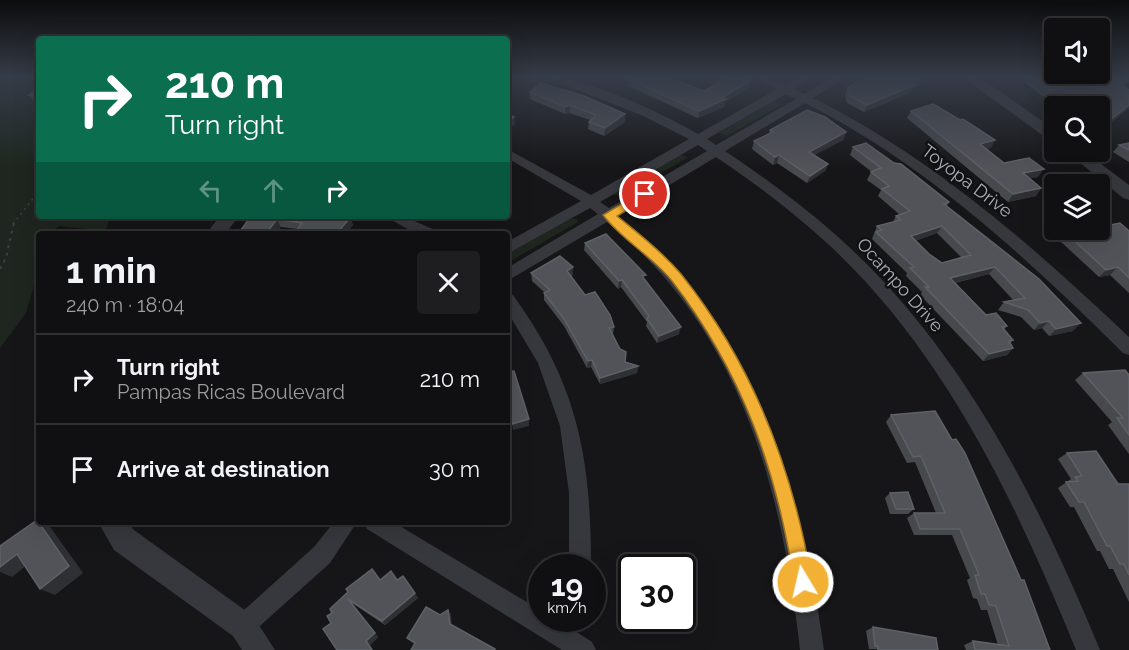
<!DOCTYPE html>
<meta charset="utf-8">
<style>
body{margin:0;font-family:Raleway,sans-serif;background:#1e1e20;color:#f1f3f6;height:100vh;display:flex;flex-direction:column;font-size:22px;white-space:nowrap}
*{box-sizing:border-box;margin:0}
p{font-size:20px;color:#9c9d9f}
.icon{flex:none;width:33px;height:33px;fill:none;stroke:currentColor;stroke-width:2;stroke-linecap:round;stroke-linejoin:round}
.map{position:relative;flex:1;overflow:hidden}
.sheet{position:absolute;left:36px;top:231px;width:474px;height:294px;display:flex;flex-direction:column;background:#101012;border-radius:6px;box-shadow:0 6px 24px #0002,0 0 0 2px #303032}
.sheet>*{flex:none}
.hud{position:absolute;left:36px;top:36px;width:474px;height:183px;border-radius:6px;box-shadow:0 6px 24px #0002,0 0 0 2px #303032;background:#0b6e4f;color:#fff;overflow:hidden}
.fabs{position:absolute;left:1044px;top:18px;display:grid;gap:12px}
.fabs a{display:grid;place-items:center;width:66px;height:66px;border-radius:6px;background:#101012;box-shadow:0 6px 24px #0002,0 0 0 2px #303032;font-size:30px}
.speed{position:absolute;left:528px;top:554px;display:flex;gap:12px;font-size:30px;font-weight:700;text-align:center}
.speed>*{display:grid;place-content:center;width:78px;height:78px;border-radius:50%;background:#101012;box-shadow:0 6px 24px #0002,0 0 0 2px #303032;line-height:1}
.speed small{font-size:15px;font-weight:400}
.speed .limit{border:3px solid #111;border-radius:9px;background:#fff;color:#111}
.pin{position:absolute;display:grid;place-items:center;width:51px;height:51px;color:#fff;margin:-26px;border:3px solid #fff;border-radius:50%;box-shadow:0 2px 6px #0007}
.me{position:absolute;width:66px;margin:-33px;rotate:351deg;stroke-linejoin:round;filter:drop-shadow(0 0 4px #0008)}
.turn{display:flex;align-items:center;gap:21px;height:126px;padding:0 30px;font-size:27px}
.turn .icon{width:78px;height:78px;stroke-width:2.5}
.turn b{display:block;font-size:42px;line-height:51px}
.lanes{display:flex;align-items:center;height:57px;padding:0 30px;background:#0003;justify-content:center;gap:30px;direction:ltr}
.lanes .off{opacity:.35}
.round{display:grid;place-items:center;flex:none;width:63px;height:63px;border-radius:6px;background:#1e1e20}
.headline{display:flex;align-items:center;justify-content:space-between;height:102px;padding:0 30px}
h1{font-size:36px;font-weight:700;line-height:45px}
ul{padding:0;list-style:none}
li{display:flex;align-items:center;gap:18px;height:90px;padding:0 30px;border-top:2px solid #303032}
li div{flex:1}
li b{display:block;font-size:22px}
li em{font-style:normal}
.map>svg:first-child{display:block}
</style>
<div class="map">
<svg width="1129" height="650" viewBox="0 0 1129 650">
<rect width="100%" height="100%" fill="#161618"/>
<g fill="#1e261f">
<polygon points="0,77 39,77 39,216 111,216 105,231 59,226 49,234 39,234 39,268 26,313 0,348"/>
<polygon points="774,101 780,102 781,105 727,136 719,133"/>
<polygon points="680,155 688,157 621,197 613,194"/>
<polygon points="570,219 577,219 578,222 507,263 507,254"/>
</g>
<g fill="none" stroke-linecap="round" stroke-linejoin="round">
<polyline stroke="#3d3f44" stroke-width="1.5" stroke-dasharray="2 4" stroke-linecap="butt" points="13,224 39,191"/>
<polyline stroke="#3d3f44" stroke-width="2" stroke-dasharray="3 4.5" stroke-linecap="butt" points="0,269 6,258 14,222"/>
<g fill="#37383d" fill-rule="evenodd">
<path d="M544 77C588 77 659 112 698 134L777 89 755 77H770L785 85 798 77H812L794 89 804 94 832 77H846L813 98C932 157 1034 247 1129 337V355L1123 353C1027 258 926 164 805 103L725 151C764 177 802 205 837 236 961 346 1038 500 1100 650H1076C1016 503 946 353 827 243 792 211 755 183 716 157L618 216C755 322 801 486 824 650H800C782 488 740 329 607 222L507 281V268L598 214 590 208 507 254V242L581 201 507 158V149L591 195 689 139 641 115ZM786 94 796 99 716 145 707 139ZM698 145 707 151 609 208 600 202Z"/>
<polygon points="384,216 403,216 435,230 437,234 417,234"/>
<path d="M507 293 513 295C578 385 591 457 591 567H569V493L560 426 538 363 507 311Z"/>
<polygon points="334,522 357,522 330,563 251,634 243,638 235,634 231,626 235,618 314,547"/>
<polygon points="364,522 393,522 542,611 542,618 580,618 575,631 592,642 596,650 562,650 367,529"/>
</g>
<g fill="#37383d" fill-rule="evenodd">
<polygon points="962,77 979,77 1054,129 1054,141 1048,139"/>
<polygon points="1067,152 1085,152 1129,185 1129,200 1123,198"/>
<polygon points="220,216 239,216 225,234 206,234"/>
<polygon points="98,522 127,522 134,530 253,616 275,650 242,650 233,636 114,550"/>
</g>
</g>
<g fill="#47494d" fill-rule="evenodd">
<polygon points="1017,77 1122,77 1124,87 1129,90 1129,108 1105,127 1100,123 1100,106 1070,106 1056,96 1044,97"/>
<polygon points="628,79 704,91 750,81 748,88 725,102 724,107 698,118 628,86"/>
<polygon points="942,79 927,81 912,89 911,92 864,112 847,103 845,95 848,87"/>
<polygon points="39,87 39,105 37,105 29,95"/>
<polygon points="530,92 625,122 604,136 588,129 589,122 590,120 570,113 565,114 530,99"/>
<polygon points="911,111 991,148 986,149 1004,163 1038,177 1030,178 1041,188 1036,196 1008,202 907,118"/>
<polygon points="770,130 846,132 843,140 814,155 828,164 825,171 807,183 777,163 773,165 752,149 754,141 769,134"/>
<polygon points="1129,143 1129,162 1113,152 1119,145"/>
<path d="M853 147 949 202 947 206 1073 331 1049 336 1042 328 1034 330 1021 317 998 310 1004 302 1014 301 989 274 955 283 986 315 1007 326 1004 330 1013 340 1010 344 1013 348 1007 355 983 361 920 295 922 292 906 276 907 273 872 239 877 226 893 222 896 216 900 215 878 196 881 190 867 180 871 172H872L850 155ZM937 233 961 257 942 263 929 254 915 241Z"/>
<polygon points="251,216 350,218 353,225 345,234 296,234 295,233 298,229 281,227"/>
<polygon points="1129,231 1129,293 1110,275 1099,277 1060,241 1067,234"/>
<polygon points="585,243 645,280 679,334 657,343 646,326 647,322 621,287 618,289 584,250"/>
<polygon points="531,273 573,275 571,276 585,295 614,327 613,334 625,362 638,366 637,373 600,384 591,367 587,368 564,326 544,300 544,292 532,281"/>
<polygon points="1083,373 1129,375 1129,454 1108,425 1112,422 1075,380"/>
<polygon points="935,411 1050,650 966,650 964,645 973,641 998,645 987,610 981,610 977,599 973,598 967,580 970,578 952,535 914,535 907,518 914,513 936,513 915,462 907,463 886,422 891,415"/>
<polygon points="1067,453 1118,484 1129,484 1129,602 1113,569 1109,569 1100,551 1097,551 1074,507 1070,507 1058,488 1071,479 1058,459"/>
<polygon points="890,493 914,509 908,514 890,514 885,498"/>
<polygon points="380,580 397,580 418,598 385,625 352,603 378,637 370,645 331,623 332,613 348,592"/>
<polygon points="873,627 938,650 869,649 866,631"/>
</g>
<g fill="#2f3033">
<polygon points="924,77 943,77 942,79 927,81 912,89 911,92 864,112 867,105"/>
<polygon points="750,81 748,88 725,102 724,107 698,118 699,111"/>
<polygon points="1129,81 1123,89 1120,84"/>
<polygon points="570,105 570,113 565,114 565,107"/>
<polygon points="1129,105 1129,108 1105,127 1111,119"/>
<polygon points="625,114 625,122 604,136 605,128"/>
<polygon points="514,117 515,124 507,130 507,122"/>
<polygon points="846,132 843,140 807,159 809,152"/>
<polygon points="995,140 991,148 975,152 980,144"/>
<polygon points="779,155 777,163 773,165 775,157"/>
<polygon points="828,164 825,171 807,183 810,176"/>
<polygon points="1044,169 1038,177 1018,181 1023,173"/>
<polygon points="1041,188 1036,196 1008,202 1013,194"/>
<polygon points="350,218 353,225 345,234 336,234"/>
<polygon points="277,219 281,227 276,234 266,234"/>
<polygon points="942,226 937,233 906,244 911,236"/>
<polygon points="573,267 573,275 567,278 567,271"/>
<polygon points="995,267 989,274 945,285 950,278"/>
<polygon points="1118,267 1110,275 1099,277 1106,270"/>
<polygon points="622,280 621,287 618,289 619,281"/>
<polygon points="1049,321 1042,328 1034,330 1040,323"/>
<polygon points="1081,323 1073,331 1049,336 1056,329"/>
<polygon points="681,327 679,334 657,343 659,336"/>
<polygon points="1013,348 1007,355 983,361 989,354"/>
<polygon points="592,360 591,367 587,368 588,361"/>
<polygon points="638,366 637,373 600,384 600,378"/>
<polygon points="529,419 529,426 513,430 512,424"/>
<polygon points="511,420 512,427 507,428 507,421"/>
<polygon points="37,520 39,521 39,522 41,522 51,528 83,573 55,595 40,589"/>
<polygon points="17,554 32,561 12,577 0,572 0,567"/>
<polygon points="415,593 418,598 385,625 382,621"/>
<polygon points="348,599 378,637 370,645 373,650 372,650 366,641"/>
<polygon points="448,610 451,614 452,628 450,624"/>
</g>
<g fill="#525359" stroke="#5f6168" stroke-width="1.5" fill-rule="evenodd">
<polygon points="631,77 667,77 704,91 729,77 743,77 750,81 721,98 726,99 699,111 628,79"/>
<polygon points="867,77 924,77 913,83 914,85 867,105 850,96 848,87"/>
<polygon points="1032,77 1122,77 1129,81 1120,84 1129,90 1129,105 1111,119 1100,112 1100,106 1085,106 1061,89 1049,90"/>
<polygon points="541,83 584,96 625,114 605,128 589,122 596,115 570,105 565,107 530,92"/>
<polygon points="39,87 39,95 29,95"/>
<polygon points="933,104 960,120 963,119 995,140 980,144 1004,163 1029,158 1044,169 1023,173 1041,188 1013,194 911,111"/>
<polygon points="807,110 825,117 846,132 809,152 828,164 810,176 779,155 775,157 754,141 773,132 770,130"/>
<polygon points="507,114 514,117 507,122"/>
<path d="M866 143 894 163 901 164 949 202 944 204 1039 279 1081 323 1056 329 1049 321 1040 323 1028 310 1004 302 1025 298 995 267 950 278 986 315 996 313 1007 326 1002 327 1013 340 1009 341 1013 348 989 354 925 287H929L910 268 914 267 876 232 882 230 877 226 901 220 896 216 910 211 882 189 889 186 871 172 881 168 853 147ZM942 226 971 255 942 263 929 254 911 236Z"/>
<polygon points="1129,143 1129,150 1119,145"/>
<polygon points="251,216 339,216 350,218 336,234 300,234 295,233 302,223 277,219 266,234 238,234"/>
<polygon points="1120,223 1129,231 1129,278 1118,267 1106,270 1067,234 1089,230 1100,230 1100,227"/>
<polygon points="606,234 646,275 642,276 681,327 659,336 647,319 649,316 622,280 619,281 585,243"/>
<polygon points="560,256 573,267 567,271 585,295 595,292 610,315 614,327 609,328 620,349 626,352 625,362 638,366 600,378 592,360 588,361 564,319 544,293 550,290 531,273"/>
<polygon points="1125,370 1129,375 1129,435 1117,418 1123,418 1083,373"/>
<polygon points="514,371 529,419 512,424 511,420 507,421 507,372"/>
<polygon points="935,411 952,440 956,439 965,453 1021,580 1024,580 1050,650 975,650 973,641 1009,646 996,606 989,605 985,594 981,594 975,575 979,575 960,529 920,529 914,513 945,513 921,456 913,457 891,415"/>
<polygon points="1096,451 1118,484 1129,484 1129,575 1124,564 1120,564 1110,546 1107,546 1084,502 1079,502 1066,482 1078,481 1075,477 1082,476 1067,453"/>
<polygon points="908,492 914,509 896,509 890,493"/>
<polygon points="37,520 69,566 40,589 17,554 0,567 0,546"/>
<polygon points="372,569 380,580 391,571 397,580 403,576 415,593 382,621 348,599 375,633 366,641 372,650 337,650 323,629 331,623 327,616 332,613 330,609 348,592 346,589"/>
<polygon points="426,607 440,615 448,610 450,624 495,649 495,650 411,650 415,643 407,638"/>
<polygon points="873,627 936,638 938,650 878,650 878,646 875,646"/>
</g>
<linearGradient id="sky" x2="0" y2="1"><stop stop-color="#0c0c0d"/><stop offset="0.46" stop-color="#363c48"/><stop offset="1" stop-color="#363c48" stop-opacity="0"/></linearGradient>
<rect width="1129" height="168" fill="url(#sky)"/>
<path fill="#f2b134" stroke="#9d7322" stroke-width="1.5" d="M645 190 650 194 649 197 617 216C639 234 662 252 681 274 753 364 793 469 812 582L810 589 803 591 797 589 794 582C777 470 742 372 672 281 652 256 622 240 603 215Z"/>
<g text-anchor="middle" stroke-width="5" stroke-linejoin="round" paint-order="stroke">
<g font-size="18" fill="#a8adb8" stroke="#111113">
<text transform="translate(967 181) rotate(37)" y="6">Toyopa Drive</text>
<text transform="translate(900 285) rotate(48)" y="6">Ocampo Drive</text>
</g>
</g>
</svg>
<div class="fabs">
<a><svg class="icon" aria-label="sound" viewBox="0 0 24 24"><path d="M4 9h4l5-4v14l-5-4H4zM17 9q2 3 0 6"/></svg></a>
<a><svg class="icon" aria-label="search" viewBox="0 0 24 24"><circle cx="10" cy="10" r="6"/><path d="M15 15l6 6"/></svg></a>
<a><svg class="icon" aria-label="layers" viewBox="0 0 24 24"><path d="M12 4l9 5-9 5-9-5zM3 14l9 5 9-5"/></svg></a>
</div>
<div class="speed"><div>19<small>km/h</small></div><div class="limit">30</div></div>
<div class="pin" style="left:645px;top:194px;background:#d93025"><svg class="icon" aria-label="arrive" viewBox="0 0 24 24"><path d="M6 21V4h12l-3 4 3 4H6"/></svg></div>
<svg class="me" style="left:803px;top:582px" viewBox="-20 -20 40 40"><circle r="17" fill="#f2b134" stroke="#fff" stroke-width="3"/><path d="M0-11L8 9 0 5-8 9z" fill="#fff"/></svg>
<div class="hud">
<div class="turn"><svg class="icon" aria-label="right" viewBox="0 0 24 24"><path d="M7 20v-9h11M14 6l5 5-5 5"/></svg><div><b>210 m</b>Turn right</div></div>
<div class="lanes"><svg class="icon off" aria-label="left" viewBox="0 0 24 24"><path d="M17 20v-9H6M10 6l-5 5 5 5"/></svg><svg class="icon off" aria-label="ahead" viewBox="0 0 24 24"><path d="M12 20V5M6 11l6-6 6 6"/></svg><svg class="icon" aria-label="right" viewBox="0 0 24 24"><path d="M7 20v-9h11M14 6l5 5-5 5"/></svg></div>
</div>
<section class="sheet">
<div class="headline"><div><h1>1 min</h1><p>240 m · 18:04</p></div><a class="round"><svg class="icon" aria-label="close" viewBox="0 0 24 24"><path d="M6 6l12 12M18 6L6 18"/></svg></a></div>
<ul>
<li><svg class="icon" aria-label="right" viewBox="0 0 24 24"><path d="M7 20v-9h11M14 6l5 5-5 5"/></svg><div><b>Turn right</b><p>Pampas Ricas Boulevard</p></div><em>210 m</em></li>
<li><svg class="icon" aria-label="arrive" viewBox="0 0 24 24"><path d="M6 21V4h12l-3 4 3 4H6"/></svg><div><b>Arrive at destination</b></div><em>30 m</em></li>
</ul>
</section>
</div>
